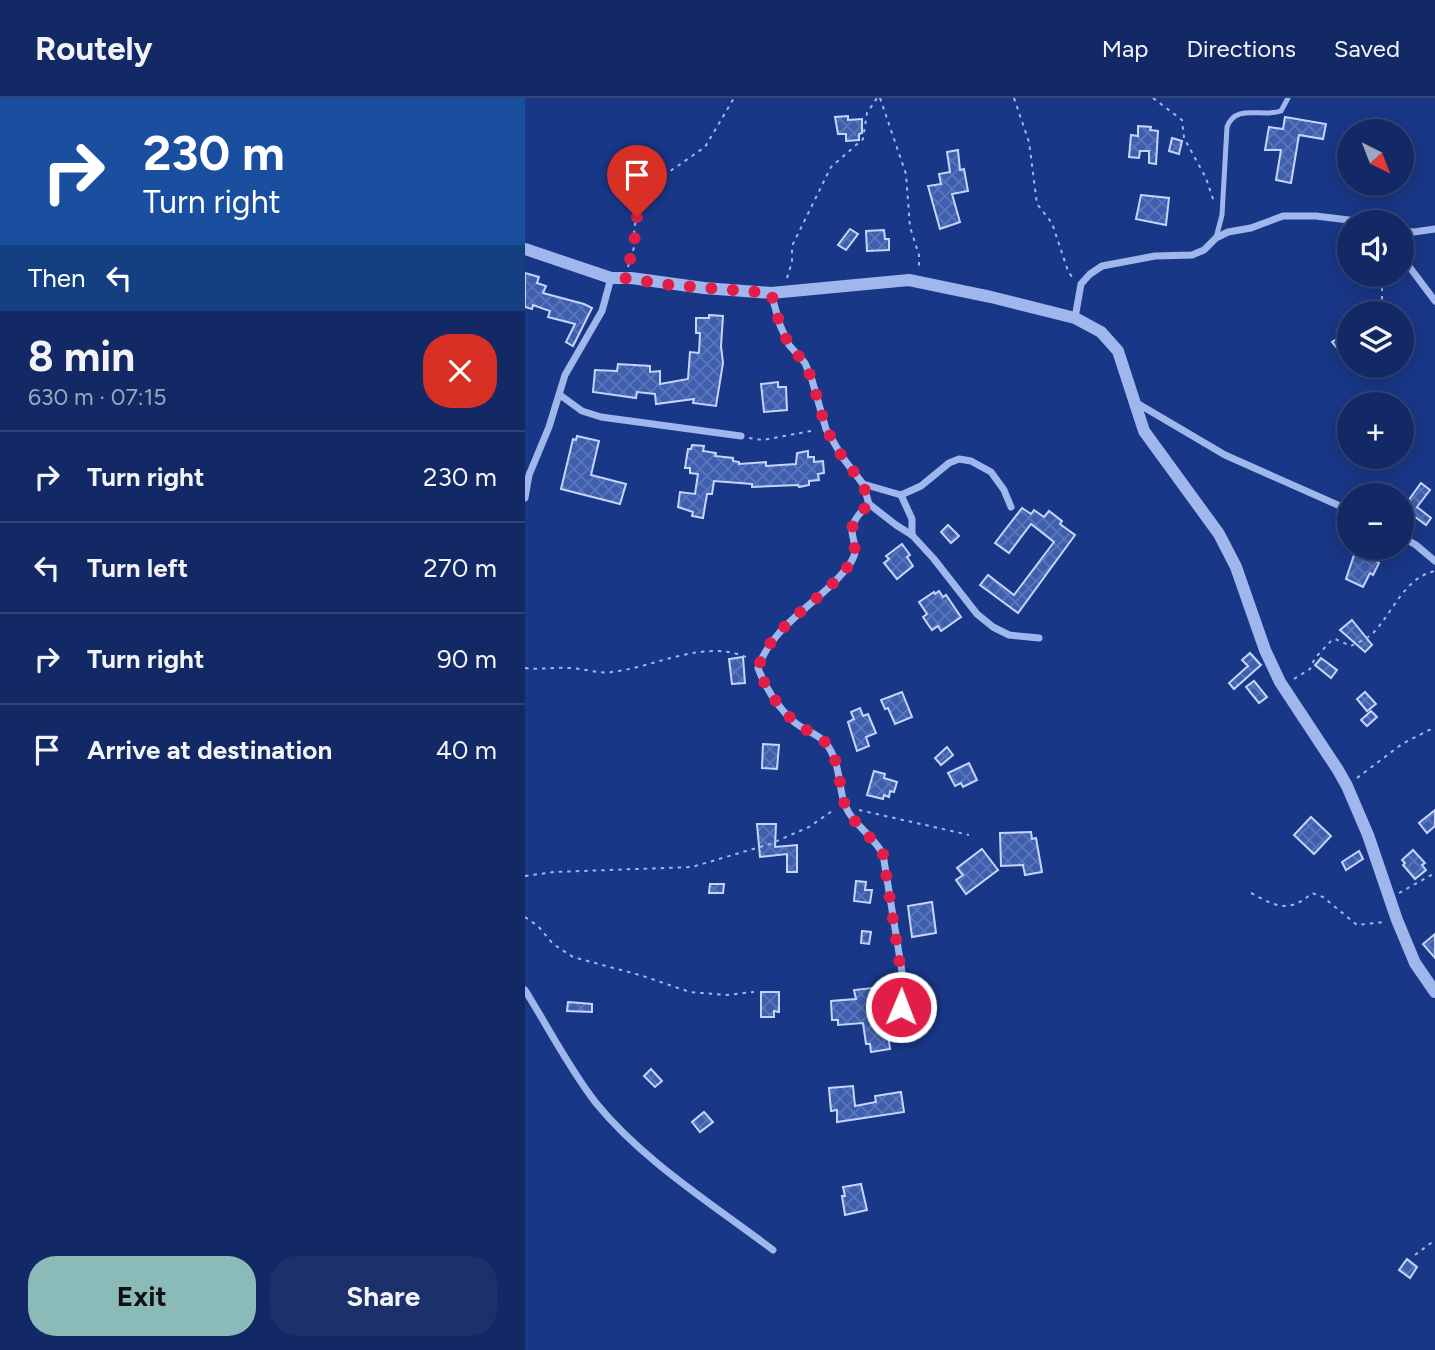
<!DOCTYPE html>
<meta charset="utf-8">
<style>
body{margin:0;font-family:Figtree,sans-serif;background:#1c316b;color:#f1f3f6;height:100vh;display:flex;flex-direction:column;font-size:26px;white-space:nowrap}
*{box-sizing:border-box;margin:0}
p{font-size:23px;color:#9da6bf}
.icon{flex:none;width:38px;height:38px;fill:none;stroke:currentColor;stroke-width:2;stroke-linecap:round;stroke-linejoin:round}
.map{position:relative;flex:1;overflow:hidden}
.sheet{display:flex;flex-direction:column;background:#132965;width:525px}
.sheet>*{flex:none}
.guide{background:#1a4fa0;color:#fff;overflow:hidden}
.needle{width:46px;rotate:138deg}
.tools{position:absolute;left:812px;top:21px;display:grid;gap:14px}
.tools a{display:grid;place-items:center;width:77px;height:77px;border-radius:50%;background:#132965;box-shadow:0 4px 18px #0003,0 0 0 2px #324579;font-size:35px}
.pin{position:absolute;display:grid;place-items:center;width:60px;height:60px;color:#fff;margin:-72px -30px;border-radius:50% 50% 50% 0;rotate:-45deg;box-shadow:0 0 7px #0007}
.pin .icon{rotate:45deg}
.me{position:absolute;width:77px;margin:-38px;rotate:1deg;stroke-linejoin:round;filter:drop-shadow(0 0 5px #0008)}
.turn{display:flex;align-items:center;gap:24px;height:147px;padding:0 28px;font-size:32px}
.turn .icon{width:91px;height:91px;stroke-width:2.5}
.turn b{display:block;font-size:49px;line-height:60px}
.then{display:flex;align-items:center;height:66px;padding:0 28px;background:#0003;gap:14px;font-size:26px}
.round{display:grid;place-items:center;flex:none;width:74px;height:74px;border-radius:28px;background:#1c316b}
.head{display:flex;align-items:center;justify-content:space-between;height:119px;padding:0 28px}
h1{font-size:42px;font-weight:700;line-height:52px}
.primary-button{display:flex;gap:14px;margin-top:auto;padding:14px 28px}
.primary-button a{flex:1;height:80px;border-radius:28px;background:#8bbbb9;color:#111;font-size:28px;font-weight:700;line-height:80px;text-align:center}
.primary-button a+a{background:#1c316b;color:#f1f3f6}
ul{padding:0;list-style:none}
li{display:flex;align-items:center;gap:21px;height:91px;padding:0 28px;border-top:2px solid #324579}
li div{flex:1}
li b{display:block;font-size:26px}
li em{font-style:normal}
header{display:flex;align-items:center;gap:42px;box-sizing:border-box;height:98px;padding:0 35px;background:#132965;border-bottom:2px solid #324579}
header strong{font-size:33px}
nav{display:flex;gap:38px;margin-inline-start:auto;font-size:24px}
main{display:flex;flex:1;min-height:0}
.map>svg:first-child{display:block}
</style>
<header>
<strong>Routely</strong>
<nav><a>Map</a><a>Directions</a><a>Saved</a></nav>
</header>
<main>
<section class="sheet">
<div class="guide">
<div class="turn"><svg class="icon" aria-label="right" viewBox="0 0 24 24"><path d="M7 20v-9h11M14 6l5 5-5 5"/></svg><div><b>230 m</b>Turn right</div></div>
<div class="then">Then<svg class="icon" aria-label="left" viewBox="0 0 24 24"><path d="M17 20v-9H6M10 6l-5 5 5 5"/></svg></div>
</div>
<div class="head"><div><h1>8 min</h1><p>630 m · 07:15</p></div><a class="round" style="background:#d93025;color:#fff"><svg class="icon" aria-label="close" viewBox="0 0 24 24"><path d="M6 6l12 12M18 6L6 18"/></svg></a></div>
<ul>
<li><svg class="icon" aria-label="right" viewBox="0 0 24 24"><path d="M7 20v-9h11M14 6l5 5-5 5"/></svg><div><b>Turn right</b></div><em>230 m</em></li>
<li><svg class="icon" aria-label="left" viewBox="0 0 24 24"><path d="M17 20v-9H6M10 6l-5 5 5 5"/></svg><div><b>Turn left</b></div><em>270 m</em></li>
<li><svg class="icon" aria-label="right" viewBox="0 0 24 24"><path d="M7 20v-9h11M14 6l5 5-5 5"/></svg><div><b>Turn right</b></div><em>90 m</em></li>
<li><svg class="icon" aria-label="arrive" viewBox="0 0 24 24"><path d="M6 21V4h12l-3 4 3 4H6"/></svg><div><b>Arrive at destination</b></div><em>40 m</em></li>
</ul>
<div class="primary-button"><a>Exit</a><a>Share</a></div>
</section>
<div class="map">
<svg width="910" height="1252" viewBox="0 0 910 1252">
<defs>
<pattern id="building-cross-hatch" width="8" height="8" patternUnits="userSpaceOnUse" patternTransform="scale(1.75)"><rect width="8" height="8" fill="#3e5eae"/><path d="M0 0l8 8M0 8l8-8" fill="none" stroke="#5b76ba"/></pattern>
</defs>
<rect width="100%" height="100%" fill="#193787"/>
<g fill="url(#building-cross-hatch)" stroke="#c5d5f9" stroke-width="2">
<polygon points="323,18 323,22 337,21 337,35 334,36 334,42 321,43 321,36 313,36 310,19"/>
<polygon points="760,19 801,26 798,41 774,37 766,85 751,82 756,52 740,52 744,29 758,31"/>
<polygon points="613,28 626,29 625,32 633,33 631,66 624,65 624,53 615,53 614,60 604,59 606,37 613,38"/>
<polygon points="647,40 657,43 654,56 644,53"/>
<polygon points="433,52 435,72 439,71 443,93 427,96 435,124 415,131 403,88 416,86 414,76 425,74 422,54"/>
<polygon points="616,97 644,100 641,127 611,121"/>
<polygon points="325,131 333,136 321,152 313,147"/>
<polygon points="359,132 360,141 364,141 364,152 342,153 341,133"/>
<polygon points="0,175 14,179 12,185 21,188 18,195 59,206 67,210 48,248 41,244 50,226 23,219 25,213 8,207 7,211 0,209"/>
<polygon points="184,217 198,218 196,248 198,265 191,308 168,305 169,301 131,306 130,296 112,294 111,300 68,294 70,272 92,273 93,266 125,268 125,274 135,273 135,286 163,281 165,254 174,255 175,235 171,235 171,220 184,220"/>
<polygon points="820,226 824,231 824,265 807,244 816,238 812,233"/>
<polygon points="253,284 253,289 261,289 262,312 239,314 236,286"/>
<polygon points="52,338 74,343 66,377 101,386 95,406 36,391 48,341 51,342"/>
<polygon points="167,347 179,348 178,353 191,355 190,358 208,360 208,363 214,364 214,366 241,364 241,368 271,366 272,355 283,353 283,359 289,359 289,364 298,363 299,375 293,376 294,382 284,383 284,387 274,389 273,387 227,389 227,386 189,383 187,396 182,396 178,420 167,418 168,414 153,409 155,394 170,396 173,376 165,375 165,370 160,370 163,351 166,351"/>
<polygon points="896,385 905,392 892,409 906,420 901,427 878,410"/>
<polygon points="497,410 506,416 509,412 519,419 524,413 537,423 535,426 550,437 493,515 455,487 463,477 489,497 529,444 506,426 484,455 470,445"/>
<polygon points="423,427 434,438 426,445 416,434"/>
<polygon points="377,446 385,457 382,459 388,468 372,481 359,465 364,461 361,458"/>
<polygon points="831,451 852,461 851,463 854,465 848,477 845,475 838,489 821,481"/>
<polygon points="414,493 418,499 421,497 436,519 416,533 413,528 407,532 398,519 402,516 394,504 409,494 410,496"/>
<polygon points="827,522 847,547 840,554 815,532"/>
<polygon points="725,555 736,567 709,591 704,585 723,568 717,562"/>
<polygon points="218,559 220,585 207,586 204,561"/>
<polygon points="796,560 812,572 806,580 790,567"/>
<polygon points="729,583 742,599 734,605 721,589"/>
<polygon points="377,594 387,619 370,626 363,610 360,611 356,602"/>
<polygon points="840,594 851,606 842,613 832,601"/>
<polygon points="335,610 338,618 343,616 351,635 341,639 344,648 332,653 323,624 329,621 326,614"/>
<polygon points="846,613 852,619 842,628 836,622"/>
<polygon points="238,646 254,647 252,671 237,670"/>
<polygon points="422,649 428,657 416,667 410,660"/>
<polygon points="444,665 452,682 438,689 436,685 430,688 423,675"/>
<polygon points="349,673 360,676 359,680 372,684 369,694 365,693 364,699 359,697 358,701 342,697"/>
<polygon points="910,712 910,728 902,735 894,725"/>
<polygon points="786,719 806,738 789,756 769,737"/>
<polygon points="232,726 251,726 250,749 272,747 272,774 262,774 262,756 235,759"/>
<polygon points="506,734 507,741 511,740 517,774 500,777 498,767 476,768 475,735"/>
<polygon points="457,751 473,772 441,796 431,782 438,777 432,770"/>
<polygon points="888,752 900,765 897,767 901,772 890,781 878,767 880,765 877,762"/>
<polygon points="834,753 838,761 821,772 817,764"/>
<polygon points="331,783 341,784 340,792 347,792 345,805 329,803"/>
<polygon points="185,786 199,786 198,795 184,795"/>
<polygon points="407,804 411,835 387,839 383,808"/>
<polygon points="337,833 346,834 344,846 336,845"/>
<polygon points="910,836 910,860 898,846"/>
<polygon points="347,890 348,897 351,897 354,922 361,921 365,951 346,954 345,946 341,946 338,925 313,927 313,922 307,922 306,903 331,901 329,892"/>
<polygon points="236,894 254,894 254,914 249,913 249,919 236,919"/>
<polygon points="43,904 67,906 67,914 42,913"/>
<polygon points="126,971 137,983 130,989 119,978"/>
<polygon points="328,988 330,1008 351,1004 350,998 376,994 379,1014 312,1024 312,1012 306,1013 304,990"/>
<polygon points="179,1014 188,1024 175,1034 167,1024"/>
<polygon points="336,1086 342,1112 320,1117 317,1098 320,1098 318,1089"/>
<polygon points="882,1161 892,1169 885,1180 874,1172"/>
</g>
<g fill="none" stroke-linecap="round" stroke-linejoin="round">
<g stroke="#a0b7ed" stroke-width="2" stroke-dasharray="3.5 5" stroke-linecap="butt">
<polyline points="355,0 381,76 385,129 394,157 394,172"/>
<polyline points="489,0 504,44 512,106 527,125 543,173 549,182"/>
<polyline points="628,0 657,22 659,40 681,80 689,104"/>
<polyline points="103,169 110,146 109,130 112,119 128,85 180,49 209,0"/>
<polyline points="262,180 267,164 267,148 306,69 338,41 342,15 352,0"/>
<polyline points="847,215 857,202 857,191 850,177"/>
<polyline points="224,340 238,342 291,332"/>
<path d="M0 570C15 572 29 569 44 570 58 570 72 576 87 574 131 569 182 539 225 561"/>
<path d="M769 581 785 571 790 560 807 542 810 541 826 548C834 544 844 540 849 534 868 514 880 479 910 473"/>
<polyline points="832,680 877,646 910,629"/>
<polyline points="334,712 444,737"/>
<polyline points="0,778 29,774 167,769 245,746 284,729 310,711"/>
<path d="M726 795C750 808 764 816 787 795L798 799 832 827 859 824"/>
<polyline points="874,795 910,775"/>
<polyline points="0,819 13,828 28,846 48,859 118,878 165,894 201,897 229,894"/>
<polyline points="890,1157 910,1142"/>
</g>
<path stroke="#a0b7ed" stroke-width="5" d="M691 140 697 117 702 29C711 5 737 20 756 13L763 0"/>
<g stroke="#a0b7ed" stroke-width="7">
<polyline points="877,133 889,134 910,131"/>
<polyline points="877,159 910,203"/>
<polyline points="246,195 255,227 264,247 280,265 287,282 301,331 318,360 338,386 344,406 371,427 387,437 409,461 452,516 468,529 484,537 514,540"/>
<polyline points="550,220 556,186 565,176 577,168 630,158 667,157 679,152 691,140 703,134 726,130 758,118 791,118 840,124"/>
<polyline points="35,297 57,313 76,319 216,338"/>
<polyline points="610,304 700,357 824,412"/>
<polyline points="338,386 376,397 396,388 424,365 434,361 446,363 466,374 479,392 486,409"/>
<polyline points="376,397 387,421 387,437"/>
<polyline points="0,400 4,377 24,329 40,277 77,213 86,180"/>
<path d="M344 406C337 413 327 422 327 433 328 445 334 452 326 464 300 503 249 523 233 570 240 589 253 609 268 623 278 632 291 635 300 644 319 668 311 694 324 715 333 729 349 740 358 756L378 880V900L373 916"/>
<polyline points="877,439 891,447 910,463"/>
<path d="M0 892C23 929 44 970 71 1005 118 1063 189 1107 248 1152"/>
</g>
<polyline stroke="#a0b7ed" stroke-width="12" points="0,151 86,180 106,180 179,190 246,195 384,182 466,199 550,220 576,234 593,253 619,333 694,436 711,469 740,552 755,584 813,672 822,688 843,737 872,822 890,865 910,894"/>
</g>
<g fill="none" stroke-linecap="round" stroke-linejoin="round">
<path stroke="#e11d48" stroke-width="12" stroke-dasharray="0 21.6" d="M112 119 109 130 110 146 99 180 145 187 246 195 255 227 264 247 280 265 287 282 301 331 318 360 338 386 344 406C337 413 327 422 327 433 327 445 334 452 326 464 300 503 248 523 233 570 240 589 253 609 269 623 278 632 291 635 300 644 319 667 311 694 324 715 332 728 348 740 358 756L377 880 376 909"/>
</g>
</svg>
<div class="tools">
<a><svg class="needle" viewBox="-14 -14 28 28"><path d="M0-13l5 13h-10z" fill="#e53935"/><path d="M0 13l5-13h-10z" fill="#9da6bf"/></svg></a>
<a><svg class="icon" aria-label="sound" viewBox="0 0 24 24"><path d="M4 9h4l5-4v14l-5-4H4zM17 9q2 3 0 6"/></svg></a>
<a><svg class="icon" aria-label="layers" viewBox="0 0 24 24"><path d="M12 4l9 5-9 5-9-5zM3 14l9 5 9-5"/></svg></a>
<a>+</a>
<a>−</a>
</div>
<div class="pin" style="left:112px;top:119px;background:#d93025"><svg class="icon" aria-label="arrive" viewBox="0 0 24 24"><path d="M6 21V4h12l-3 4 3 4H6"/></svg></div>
<svg class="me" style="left:376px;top:909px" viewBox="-20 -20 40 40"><circle r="17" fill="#e11d48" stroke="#fff" stroke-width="3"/><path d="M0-11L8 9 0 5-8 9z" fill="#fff"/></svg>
</div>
</main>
